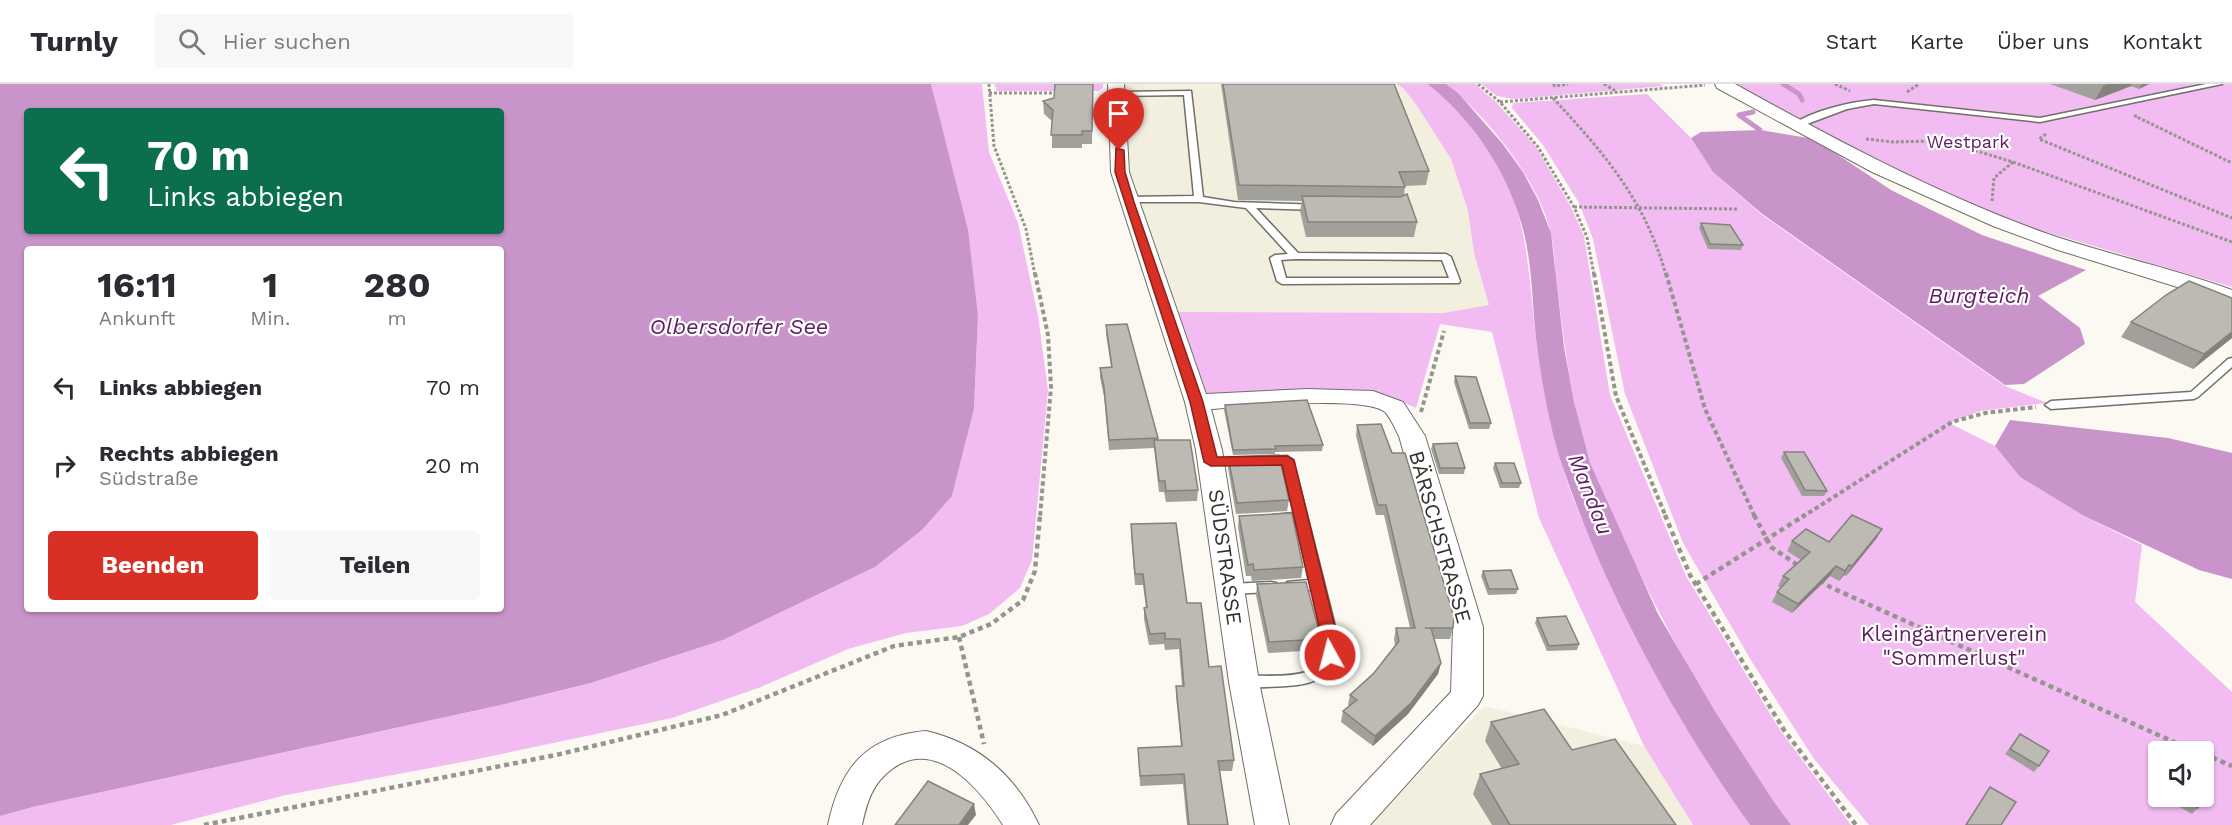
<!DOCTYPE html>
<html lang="de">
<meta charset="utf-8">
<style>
body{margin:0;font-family:"Work Sans",sans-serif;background:#f7f7f7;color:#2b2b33;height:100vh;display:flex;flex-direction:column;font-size:22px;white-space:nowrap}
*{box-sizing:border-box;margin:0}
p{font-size:20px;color:#7c7c81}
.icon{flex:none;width:33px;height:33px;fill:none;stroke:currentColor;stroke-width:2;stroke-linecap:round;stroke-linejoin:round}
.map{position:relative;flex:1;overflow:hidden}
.details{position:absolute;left:24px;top:162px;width:480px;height:366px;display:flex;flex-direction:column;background:#fff;border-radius:6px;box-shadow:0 2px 4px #0004}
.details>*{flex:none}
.hud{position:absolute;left:24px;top:24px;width:480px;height:126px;border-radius:6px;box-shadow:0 2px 4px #0004;background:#0b6e4f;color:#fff;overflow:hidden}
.tools{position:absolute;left:2148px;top:657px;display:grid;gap:12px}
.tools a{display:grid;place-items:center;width:66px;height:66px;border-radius:6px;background:#fff;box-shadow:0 2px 4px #0004;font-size:30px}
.pin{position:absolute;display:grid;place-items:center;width:51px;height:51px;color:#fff;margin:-62px -26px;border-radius:50% 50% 50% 0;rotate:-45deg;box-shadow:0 0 6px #0007}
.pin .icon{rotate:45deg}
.me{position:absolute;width:66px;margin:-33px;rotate:353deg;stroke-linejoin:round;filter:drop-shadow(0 0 4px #0008)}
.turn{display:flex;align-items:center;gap:21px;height:126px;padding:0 24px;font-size:27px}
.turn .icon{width:78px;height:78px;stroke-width:2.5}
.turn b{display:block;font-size:42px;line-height:51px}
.eta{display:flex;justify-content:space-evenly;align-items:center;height:102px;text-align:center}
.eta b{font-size:36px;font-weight:700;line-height:42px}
.button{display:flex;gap:12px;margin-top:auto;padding:12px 24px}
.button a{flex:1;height:69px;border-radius:6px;background:#d93025;color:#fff;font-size:24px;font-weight:700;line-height:69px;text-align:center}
.button a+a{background:#f7f7f7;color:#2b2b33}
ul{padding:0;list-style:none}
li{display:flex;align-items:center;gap:18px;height:78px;padding:0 24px}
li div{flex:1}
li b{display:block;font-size:22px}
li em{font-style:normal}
header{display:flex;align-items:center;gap:36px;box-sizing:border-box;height:84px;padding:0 30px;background:#fff;border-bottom:2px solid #e1e1e2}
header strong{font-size:28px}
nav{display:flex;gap:33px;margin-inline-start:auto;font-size:21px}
.search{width:420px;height:54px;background:#f7f7f7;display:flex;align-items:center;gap:15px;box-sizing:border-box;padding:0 21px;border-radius:6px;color:#7c7c81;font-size:22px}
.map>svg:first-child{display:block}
</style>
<header>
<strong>Turnly</strong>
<div class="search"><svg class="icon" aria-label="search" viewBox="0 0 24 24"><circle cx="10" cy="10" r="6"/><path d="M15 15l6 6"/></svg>Hier suchen</div>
<nav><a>Start</a><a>Karte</a><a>Über uns</a><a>Kontakt</a></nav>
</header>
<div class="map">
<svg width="2232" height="741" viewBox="0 0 2232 741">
<rect width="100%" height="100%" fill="#fbf9f1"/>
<g fill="#f2efdf">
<polygon points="1122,0 1397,0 1404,5 1417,22 1451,75 1468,127 1474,169 1489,221 1443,229 1171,228 1131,106 1124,68"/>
<polygon points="1485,622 1644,662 1693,741 1368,741"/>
</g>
<g fill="#f2bcf2" fill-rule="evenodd">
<polygon points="931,0 982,0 989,68 1018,139 1038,232 1048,306 1032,476 1020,504 989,530 962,542 906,549 848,565 761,603 672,634 473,676 286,711 171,741 0,741 0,732 33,723 501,621 591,599 723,556 875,483 922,446 952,412 974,325 978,232 947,67"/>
<polygon points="994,0 1103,0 1103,4 1099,7 997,7"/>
<path d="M1397 0C1405 0 1420 0 1428 0 1449 8 1492 70 1503 90 1530 144 1529 204 1537 262 1543 300 1551 340 1561 377 1570 412 1586 445 1601 478 1641 569 1692 660 1750 741H1693L1644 662 1539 434 1492 248 1440 240 1416 324 1382 310 1349 307 1204 311 1171 228 1443 229 1489 221 1474 169 1468 127 1451 75 1417 22 1404 5Z"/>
<path d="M1446 0H1475L1497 19 1536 63 1571 123 1584 152 1610 311 1686 492 1780 646 1851 741H1791C1727 656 1673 561 1628 465 1615 436 1599 407 1589 378 1572 323 1565 265 1558 209 1555 190 1555 169 1551 150 1540 98 1487 32 1446 0Z"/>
<polygon points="1481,0 1660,0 1664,2 1514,15 1497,12"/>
<polygon points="1728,0 2232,0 2232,203 2036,145 1953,115 1912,96"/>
<path d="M1647 10 1691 54 1713 88 1761 130 2005 302 2047 319 1980 327 1949 339 1995 362 2020 393 2084 432 2142 461 2135 518 2232 608V741H1869L1814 675 1752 578 1683 459 1625 310 1593 155 1579 119 1543 61 1512 24 1513 19ZM2158 668H2204V712H2158Z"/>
</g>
<g fill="#c994c9" fill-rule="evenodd">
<path d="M0 0H931L968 146 978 232 974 325 952 412 922 446 875 483 723 556 591 599 501 621 33 723 0 732ZM27 27H501V147H27ZM27 165H501V525H27Z"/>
<path d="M1428 0H1446L1459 10 1502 59 1523 88 1538 116 1551 149 1564 263 1574 318 1590 379 1658 530 1716 629 1772 715 1791 741H1750C1675 637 1603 503 1562 381 1550 345 1542 299 1537 262 1532 224 1533 186 1524 149 1510 91 1474 37 1428 0Z"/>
<polygon points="1760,46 1808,54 1829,65 1891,106 1982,151 2086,186 2038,212 2080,244 2085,260 2024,300 2005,301 1761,129 1713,88 1691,54 1701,48"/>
<polygon points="2010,336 2168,354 2232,369 2232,495 2199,486 2084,432 2020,393 1995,362"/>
</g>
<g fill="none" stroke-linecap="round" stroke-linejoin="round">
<g stroke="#c994c9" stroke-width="5">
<polyline points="1783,0 1799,10 1802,16"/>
<polyline points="1753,28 1739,31 1760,46"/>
</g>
<g stroke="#706f68" stroke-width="3">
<g id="service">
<path d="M2206 0H2222L2040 38 1874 20 1847 25 1799 43 1792 41C1811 27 1850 18 1874 16L2040 34Z"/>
<path d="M1191 7 1203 113 1234 118 1320 121V125L1317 126 1256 124 1298 169 1446 170 1451 173 1460 197 1459 199 1282 200 1277 197 1270 174 1275 171 1288 170 1246 124 1199 118H1125V114L1128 113 1194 112 1184 11 1117 12 1113 10 1117 8ZM1295 175 1442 176 1449 194H1286L1281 176Z"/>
<polygon points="2232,274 2232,283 2198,313 2194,315 2051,325 2045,321 2051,317 2191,308 2228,275"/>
<path d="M1287 372 1293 376 1334 538C1346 612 1296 600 1244 604L1239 602 1237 598 1239 594 1244 592C1263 591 1287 594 1306 588 1336 577 1317 528 1312 506H1287L1285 502 1287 498 1309 496 1296 438 1273 437 1271 434 1273 431 1294 429 1282 380 1266 381 1260 377 1266 373Z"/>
<polygon points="1271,498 1276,499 1278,503 1276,507 1271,508 1230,510 1225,509 1223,505 1225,501 1230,500"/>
</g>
</g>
<g stroke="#706f68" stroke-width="2">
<g id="minor">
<path d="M1108 0H1124L1129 88 1206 310 1308 305 1373 307 1403 318 1425 352 1483 543V612L1478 621 1370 741H1331L1336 730 1451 608 1453 543 1399 352C1395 345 1391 334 1385 328 1365 311 1241 323 1211 325L1222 366 1259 598 1289 741H1255L1229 598 1196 366 1185 318 1111 88Z"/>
<path d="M1715 0H1735C1836 56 1939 111 2048 150 2109 171 2172 184 2232 206V220L2058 166 1993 142 1872 88 1717 4Z"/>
<path d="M926 647C978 659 1016 692 1039 741H1003C981 706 936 652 892 685 872 700 867 718 862 741H828C840 684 866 652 926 647Z"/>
</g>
</g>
<g stroke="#95948e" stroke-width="3" stroke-dasharray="3 2" stroke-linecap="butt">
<polyline points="989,0 994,62 1026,145 1035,191"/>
<polyline points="1478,0 1500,18 1538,63 1574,123 1587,153 1594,191"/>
<polyline points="1553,0 1555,2 1568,0"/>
<polyline points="1604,0 1617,8"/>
<polyline points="1835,0 1850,7"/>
<polyline points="1907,8 1919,0"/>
<polyline points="989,9 1058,9"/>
<path d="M1553 14C1604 69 1645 116 1666 191"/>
<polyline points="1500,18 1705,1"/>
<polyline points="2137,32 2135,32 2232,79"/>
<polyline points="2046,50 2039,55 2232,134"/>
<polyline points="1866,55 1894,58 1932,57 1967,64 2013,78 2232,158"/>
<polyline points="1992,117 1994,94 2013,78"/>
<polyline points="1574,123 1737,125"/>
</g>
<g stroke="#95948e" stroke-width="4" stroke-dasharray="4.5 3" stroke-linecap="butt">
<polyline points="1035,189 1048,251 1051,303 1040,433"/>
<polyline points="1594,189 1616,312 1666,433"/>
<polyline points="1666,189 1705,325 1755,433"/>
<polyline points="1421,328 1444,247"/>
<polyline points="1802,433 1952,338 1985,329 2036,323"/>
</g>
<g stroke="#95948e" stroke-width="4.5" stroke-dasharray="5 4" stroke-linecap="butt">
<polyline points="1665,431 1690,491 1784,646 1856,741"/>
<polyline points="1754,431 1771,463 1799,482"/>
<polyline points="1820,496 1830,503 2196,668"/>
<polyline points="1696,500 1805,431"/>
<polyline points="959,553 984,660"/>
<polyline points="2204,670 2232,682"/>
<polyline points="204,741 556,671 722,631 894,562 959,553 991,540 1023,516 1035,487 1040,431"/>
</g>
<use href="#service" fill="#fff" fill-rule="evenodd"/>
<use href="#minor" fill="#fff" fill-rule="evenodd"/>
</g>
<g fill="#a2a09a">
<polygon points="1221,0 1394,0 1429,87 1426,101 1405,102 1404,111 1417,138 1414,153 1306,153 1300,127 1302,117 1238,116"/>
<polygon points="2050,0 2149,0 2139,5 2131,2 2095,16"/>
<polygon points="1093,12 1092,60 1082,60 1082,64 1052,64 1052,37 1044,30 1043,17"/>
<polygon points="1701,139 1743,161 1741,166 1708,165 1699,144"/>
<polygon points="2232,214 2232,254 2193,285 2121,253 2131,238"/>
<polygon points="1106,241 1158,354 1158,356 1198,406 1197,417 1166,418 1164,408 1159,408 1154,364 1109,366 1104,313 1100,293 1100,284 1111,283 1106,250"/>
<polygon points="1455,292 1491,339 1489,345 1469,345 1454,298"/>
<polygon points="1225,321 1323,361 1322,367 1275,368 1275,370 1233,371 1224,326"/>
<polygon points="1357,341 1453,544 1450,555 1434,555 1441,579 1438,590 1408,630 1373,662 1341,638 1343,627 1349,622 1348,621 1350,611 1374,589 1395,562 1394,555 1396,544 1410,544 1384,431 1376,431 1356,352"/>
<polygon points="1433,360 1465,384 1464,390 1439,390 1431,365"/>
<polygon points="1784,368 1827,407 1824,412 1802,412 1781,374"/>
<polygon points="1228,373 1289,416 1287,427 1236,430 1228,384"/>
<polygon points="1495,379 1521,399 1519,404 1500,404 1493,384"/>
<polygon points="1239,432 1303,483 1301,494 1252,497 1251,492 1246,492 1238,443"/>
<polygon points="1131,440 1187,519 1209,583 1234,676 1232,687 1220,687 1228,741 1187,741 1183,700 1140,702 1138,664 1181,662 1176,612 1176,602 1182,602 1179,565 1165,566 1164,560 1149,561 1144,535 1144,524 1146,524 1143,501 1135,501 1131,451"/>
<polygon points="1882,445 1876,455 1846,492 1844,491 1839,497 1830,492 1792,529 1772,518 1777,508 1781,504 1778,502 1783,492 1801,476 1787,467 1792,457 1829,458"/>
<polygon points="1483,487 1518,505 1516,510 1488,511 1481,492"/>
<polygon points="1257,500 1321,555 1319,566 1268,569 1256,511"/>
<polygon points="1537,534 1579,560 1577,566 1547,567 1535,539"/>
<polygon points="1491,638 1572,666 1676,741 1492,741 1473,710 1480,690 1502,685 1485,657"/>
<polygon points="2020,650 2039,682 2034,688 2005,670"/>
<polygon points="1990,703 2001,741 1965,741 1986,709"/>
<polygon points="2167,712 2204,712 2198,724 2192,730 2166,715"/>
</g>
<g fill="#84827d">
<polygon points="2108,0 2132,0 2131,2 2095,16 2103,2"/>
<polygon points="2142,0 2149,0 2139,5"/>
<polygon points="2232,248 2232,254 2193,285 2204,270"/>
<polygon points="1882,445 1876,455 1846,492 1852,482"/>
<polygon points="1849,481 1844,491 1839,497 1845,487"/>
<polygon points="1836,482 1830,492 1792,529 1798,520"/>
<polygon points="1441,579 1438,590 1408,630 1373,662 1375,652"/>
<polygon points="974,720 976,731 968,741 959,741"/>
</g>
<g fill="#bcbab3" stroke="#84827d" stroke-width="1.5">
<polygon points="1055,0 1093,0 1092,47 1082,47 1082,51 1051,51 1053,26 1043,17 1054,14"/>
<polygon points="1223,0 1394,0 1429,87 1399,88 1405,103 1239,101"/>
<polygon points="1407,110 1417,138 1308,138 1302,112 1400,113"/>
<polygon points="1701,139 1730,141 1743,161 1710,160"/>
<polygon points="2189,197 2232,214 2232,248 2204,270 2131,238 2166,211"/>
<polygon points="1127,240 1158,354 1109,356 1104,303 1100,284 1112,283 1106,241"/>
<polygon points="1455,292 1476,293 1491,339 1470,339"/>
<polygon points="1307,316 1323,361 1275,362 1276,365 1233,366 1225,321"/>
<polygon points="1381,340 1392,369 1405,369 1454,533 1453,544 1425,544 1431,544 1441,579 1411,619 1375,652 1343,627 1357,616 1350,611 1374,589 1399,557 1396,544 1415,544 1386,421 1378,421 1357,341"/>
<polygon points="1154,356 1190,356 1198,406 1166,407 1165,397 1159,397"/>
<polygon points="1457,359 1465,384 1440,384 1433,360"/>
<polygon points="1784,368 1804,368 1827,407 1805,406"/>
<polygon points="1279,371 1289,416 1237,419 1228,373"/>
<polygon points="1495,379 1514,379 1521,399 1502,399"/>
<polygon points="1292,429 1303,483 1254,486 1253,480 1248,481 1239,432"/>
<polygon points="1852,431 1882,445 1852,482 1849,481 1845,487 1836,482 1798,520 1777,508 1789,495 1783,492 1810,468 1792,457 1806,445 1829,458"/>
<polygon points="1176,439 1187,519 1201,519 1209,583 1221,582 1234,676 1218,677 1228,741 1189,741 1184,690 1140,692 1138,664 1182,662 1176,602 1184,602 1180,555 1165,555 1165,549 1150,550 1144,524 1147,523 1143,490 1135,490 1131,440"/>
<polygon points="1511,486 1518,505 1489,505 1483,487"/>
<polygon points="1306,498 1321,555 1269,558 1257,500"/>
<polygon points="1566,532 1579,560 1549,562 1537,534"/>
<polygon points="1544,625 1572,666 1615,655 1676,741 1510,741 1480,690 1519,680 1491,638"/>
<polygon points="2020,650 2049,667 2039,682 2010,665"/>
<polygon points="928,697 974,720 959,741 895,741"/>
<polygon points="1990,703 2016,718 2001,741 1966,741"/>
<polygon points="2204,703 2208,705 2198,724 2177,712 2204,712"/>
</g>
<polygon fill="#d93025" stroke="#8d1f18" stroke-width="1.5" points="1116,64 1124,66 1125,88 1134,118 1203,318 1217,373 1287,372 1294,376 1338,556 1338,571 1336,576 1330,578 1324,576 1322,571 1322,556 1282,381 1211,382 1204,378 1190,318 1115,88"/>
<g text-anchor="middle" stroke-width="4.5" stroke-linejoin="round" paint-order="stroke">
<g font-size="18" fill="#5b1d5e" stroke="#fff">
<text x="1968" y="64">Westpark</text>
</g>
<g font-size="21" fill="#343330" stroke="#fff">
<text transform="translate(1440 453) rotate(74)" y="7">BÄRSCHSTRASSE</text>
<text transform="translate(1225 473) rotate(82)" y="7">SÜDSTRASSE</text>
</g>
<g font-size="21" fill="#5b1d5e" stroke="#fff">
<text x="1954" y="557">Kleingärtnerverein<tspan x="1954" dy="24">"Sommerlust"</tspan></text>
</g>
<g font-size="22" font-style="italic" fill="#5c1e5f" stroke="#fff">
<text x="1979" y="219">Burgteich</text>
<text x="739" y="250">Olbersdorfer See</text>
<text transform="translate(1591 410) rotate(68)" y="8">Mandau</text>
</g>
</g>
</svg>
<div class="tools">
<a><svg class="icon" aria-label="sound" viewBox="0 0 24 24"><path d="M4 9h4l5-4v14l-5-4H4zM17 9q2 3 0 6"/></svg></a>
</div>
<div class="pin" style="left:1119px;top:66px;background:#d93025"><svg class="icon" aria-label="arrive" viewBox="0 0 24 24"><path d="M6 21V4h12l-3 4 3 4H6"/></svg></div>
<svg class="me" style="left:1330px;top:571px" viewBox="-20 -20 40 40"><circle r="17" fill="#d93025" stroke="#fff" stroke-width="3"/><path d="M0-11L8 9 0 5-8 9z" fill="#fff"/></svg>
<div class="hud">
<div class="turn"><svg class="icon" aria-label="left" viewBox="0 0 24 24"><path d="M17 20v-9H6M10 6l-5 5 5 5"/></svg><div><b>70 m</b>Links abbiegen</div></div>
</div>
<section class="details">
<div class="eta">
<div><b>16:11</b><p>Ankunft</p></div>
<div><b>1</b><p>Min.</p></div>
<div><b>280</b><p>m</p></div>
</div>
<ul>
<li><svg class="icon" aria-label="left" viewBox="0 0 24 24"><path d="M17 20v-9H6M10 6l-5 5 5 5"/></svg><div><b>Links abbiegen</b></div><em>70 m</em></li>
<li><svg class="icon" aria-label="right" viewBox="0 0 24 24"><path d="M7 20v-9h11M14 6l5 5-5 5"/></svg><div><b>Rechts abbiegen</b><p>Südstraße</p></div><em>20 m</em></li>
</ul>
<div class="button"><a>Beenden</a><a>Teilen</a></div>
</section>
</div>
